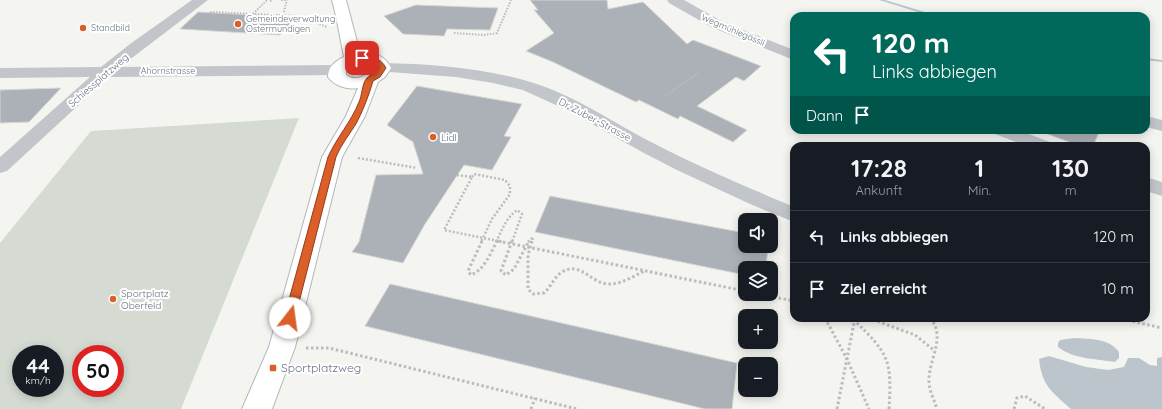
<!DOCTYPE html>
<html lang="de">
<meta charset="utf-8">
<style>
body{margin:0;font-family:Quicksand,sans-serif;background:#20242c;color:#f1f3f6;height:100vh;display:flex;flex-direction:column;font-size:15px;white-space:nowrap}
*{box-sizing:border-box;margin:0}
p{font-size:13px;color:#9ea1a6}
.icon{flex:none;width:22px;height:22px;fill:none;stroke:currentColor;stroke-width:2;stroke-linecap:round;stroke-linejoin:round}
.map{position:relative;flex:1;overflow:hidden}
.details{position:absolute;left:790px;top:142px;width:360px;height:180px;display:flex;flex-direction:column;background:#171b24;border-radius:12px;box-shadow:0 2px 10px #0003}
.details>*{flex:none}
.banner{position:absolute;left:790px;top:12px;width:360px;height:122px;border-radius:12px;box-shadow:0 2px 10px #0003;background:#00695c;color:#fff;overflow:hidden}
.fabs{position:absolute;left:738px;top:213px;display:grid;gap:8px}
.fabs a{display:grid;place-items:center;width:40px;height:40px;border-radius:8px;background:#171b24;box-shadow:0 2px 10px #0003;font-size:20px}
.speed{position:absolute;left:12px;top:345px;display:flex;gap:8px;font-size:20px;font-weight:700;text-align:center}
.speed>*{display:grid;place-content:center;width:52px;height:52px;border-radius:50%;background:#171b24;box-shadow:0 2px 10px #0003;line-height:1}
.speed small{font-size:10px;font-weight:400}
.speed .limit{border:6px solid #d22;background:#fff;color:#111}
.pin{position:absolute;display:grid;place-items:center;width:34px;height:34px;color:#fff;margin:-17px;border-radius:8px;box-shadow:0 2px 6px #0006}
.me{position:absolute;width:44px;margin:-22px;rotate:15deg;stroke-linejoin:round;filter:drop-shadow(0 0 3px #0008)}
.turn{display:flex;align-items:center;gap:14px;height:84px;padding:0 16px;font-size:18px}
.turn .icon{width:52px;height:52px;stroke-width:2.5}
.turn b{display:block;font-size:28px;line-height:34px}
.then{display:flex;align-items:center;height:38px;padding:0 16px;background:#0003;gap:8px;font-size:15px}
.eta{display:flex;justify-content:space-evenly;align-items:center;height:68px;text-align:center}
.eta b{font-size:24px;font-weight:800;line-height:28px}
ul{padding:0;list-style:none}
li{display:flex;align-items:center;gap:12px;height:52px;padding:0 16px;border-top:1px solid #363941}
li div{flex:1}
li b{display:block;font-size:15px}
li em{font-style:normal}
.map>svg:first-child{display:block}
</style>
<div class="map">
<svg width="1162" height="409" viewBox="0 0 1162 409">
<rect width="100%" height="100%" fill="#f4f5f1"/>
<path fill="#d5dbd2" fill-rule="evenodd" d="M299 118 181 409H0V243L91 131ZM21 354H55V388H21ZM81 354H115V388H81Z"/>
<g fill="#bbc5cb">
<path d="M1074 338C1090 339 1109 338 1119 352V358L1115 362C1096 359 1073 359 1058 347V343L1060 340Z"/>
<path d="M1049 356 1086 367 1108 370 1124 367 1128 358H1139L1150 365 1157 366V358L1162 357V409H1071C1052 392 1042 386 1039 359Z"/>
</g>
<g fill="none" stroke-linecap="round" stroke-linejoin="round">
<g fill="#bbc5cb" fill-rule="evenodd">
<polygon points="879,0 885,0 938,16 931,16"/>
<polygon points="1146,58 1162,60 1162,62 1146,60"/>
</g>
</g>
<g fill="#abb1b6" stroke="#d6d6d3">
<polygon points="530,0 607,0 608,9 643,2 687,44 693,40 761,66 744,81 736,77 697,106 747,130 733,142 680,116 678,119 639,100 636,102 553,62 526,51 554,33 534,10 538,10"/>
<polygon points="416,5 498,8 490,30 447,29 444,36 403,34 384,16"/>
<polygon points="198,12 253,15 295,18 280,35 180,29"/>
<polygon points="417,86 522,104 504,136 511,137 492,170 464,165 425,224 403,263 352,252 359,242 376,175 423,174 413,142 387,125"/>
<polygon points="61,88 29,122 0,123 0,90"/>
<polygon points="1043,130 1100,130 1093,146 1080,146 1042,132"/>
<polygon points="550,196 745,233 745,246 768,246 766,268 745,268 745,275 535,232"/>
<polygon points="390,284 737,363 732,409 705,409 365,326"/>
</g>
<g fill="none" stroke-linecap="round" stroke-linejoin="round">
<g stroke="#b2b7bb" stroke-width="2">
<path id="secondary" d="M332 0H346L360 53C373 52 386 56 391 68L385 77 378 82 365 116 342 157 295 347 272 409H242L269 347 322 157 346 116 358 88C347 90 335 86 328 77 328 67 335 61 344 57L336 16ZM369 63 373 68C367 76 355 82 346 75V70C353 65 360 63 369 63Z"/>
</g>
<g stroke="#babcbe" stroke-width="2" stroke-dasharray="1.5 1.5" stroke-linecap="butt">
<polyline points="281,0 287,0"/>
<polyline points="270,1 273,0"/>
<polyline points="210,12 299,16 327,27"/>
<polyline points="253,14 267,0"/>
<polyline points="283,15 287,0"/>
<polyline points="454,33 484,35 497,33 511,0"/>
<polyline points="665,96 698,73"/>
</g>
<g stroke="#babcbe" stroke-width="2.5" stroke-dasharray="2 2" stroke-linecap="butt">
<polyline points="358,158 417,168"/>
<polyline points="457,175 472,177 444,230 503,242"/>
<polyline points="472,177 474,174 505,180 510,186 510,194 492,219 481,242"/>
<path d="M496 242C502 230 506 218 517 210L522 214 512 242"/>
<polyline points="528,242 533,237 532,242"/>
</g>
<g stroke="#babcbe" stroke-width="3" stroke-dasharray="2.5 2.5" stroke-linecap="butt">
<path d="M482 241 468 271 471 275C485 269 490 254 497 241"/>
<polyline points="498,241 745,291"/>
<polyline points="512,241 501,271 506,275 514,269 529,241"/>
<path d="M532 241 528 255V289L533 294 544 293C551 287 554 277 562 272 580 261 590 282 607 284 621 285 633 276 645 271"/>
<polyline points="759,294 794,301"/>
<polyline points="825,318 847,359 869,409"/>
<path d="M930 318C946 336 930 358 929 378 928 389 934 399 937 409"/>
<polyline points="1118,318 1162,328"/>
<polyline points="306,348 329,348 577,409"/>
<polyline points="531,409 535,398"/>
<polyline points="837,409 855,318"/>
<path d="M889 409C892 360 889 354 854 320H874L915 335 935 351"/>
<polyline points="1014,409 1017,398 1025,396 1045,409"/>
</g>
<g fill="#c2c5c9" fill-rule="evenodd">
<polygon points="192,0 208,0 120,67 337,65 343,67 345,70 343,73 337,75 109,77 7,171 0,173 0,157 90,77 0,78 0,68 101,67 130,44"/>
<polygon points="667,0 684,0 723,22 794,50 794,60 713,28 669,3"/>
<path d="M382 63C433 64 485 68 534 83 577 97 614 123 653 143 699 167 747 187 794 207V222L750 204 677 170 642 152 569 111 523 90 493 83 456 77 376 71 374 68 376 65Z"/>
<polygon points="1146,116 1162,120 1162,131 1146,127"/>
<polygon points="992,130 1018,130 1050,142 1053,146 1027,146 995,134"/>
<polygon points="1146,177 1162,182 1162,196 1146,191"/>
</g>
<use href="#secondary" fill="#fff" fill-rule="evenodd"/>
</g>
<path fill="#dc5e29" stroke="#8f3d1b" d="M362 56C373 57 380 57 386 68L380 77 373 81C369 95 364 108 357 122 350 134 342 143 336 157L295 318 293 321 290 322 286 321 284 318 328 157C337 137 351 122 359 102 362 96 362 83 367 78 371 74 375 73 379 68 374 60 368 62 360 60V57Z"/>
<g fill="#dc5e29" stroke="#fff" stroke-width="1.5">
<circle cx="238" cy="24" r="4"/>
<circle cx="83" cy="28" r="4"/>
<circle cx="433" cy="137" r="4"/>
<circle cx="113" cy="299" r="4"/>
<rect x="269" y="364" width="8" height="8" rx="2"/>
</g>
<g text-anchor="middle" stroke-width="4" stroke-linejoin="round" paint-order="stroke">
<g font-size="9" fill="#647281" stroke="#fff" text-anchor="start">
<text x="246" y="22">Gemeindeverwaltung<tspan x="246" dy="10">Ostermundigen</tspan></text>
<text x="91" y="31">Standbild</text>
</g>
<g font-size="9" fill="#647281" stroke="#fff">
<text transform="translate(733 30) rotate(23)" y="3">Wegmühlegässli</text>
<text x="168" y="74">Ahornstrasse</text>
</g>
<g font-size="10" fill="#647281" stroke="#fff">
<text transform="translate(98 80) rotate(-41)" y="4">Schiessplatzweg</text>
<text transform="translate(595 119) rotate(28)" y="4">Dr. Zuber-Strasse</text>
</g>
<g font-size="10" fill="#647281" stroke="#fff" text-anchor="start">
<text x="441" y="141">Lidl</text>
<text x="121" y="297">Sportplatz<tspan x="121" dy="12">Oberfeld</tspan></text>
</g>
<g font-size="12" fill="#647281" stroke="#fff" text-anchor="start">
<text x="281" y="372">Sportplatzweg</text>
</g>
</g>
</svg>
<div class="fabs">
<a><svg class="icon" aria-label="sound" viewBox="0 0 24 24"><path d="M4 9h4l5-4v14l-5-4H4zM17 9q2 3 0 6"/></svg></a>
<a><svg class="icon" aria-label="layers" viewBox="0 0 24 24"><path d="M12 4l9 5-9 5-9-5zM3 14l9 5 9-5"/></svg></a>
<a>+</a>
<a>−</a>
</div>
<div class="speed"><div>44<small>km/h</small></div><div class="limit">50</div></div>
<div class="pin" style="left:362px;top:58px;background:#d93025"><svg class="icon" aria-label="arrive" viewBox="0 0 24 24"><path d="M6 21V4h12l-3 4 3 4H6"/></svg></div>
<svg class="me" style="left:290px;top:318px" viewBox="-20 -20 40 40"><circle r="19" fill="#fff"/><path d="M0-13L10 11 0 6-10 11z" fill="#dc5e29"/></svg>
<div class="banner">
<div class="turn"><svg class="icon" aria-label="left" viewBox="0 0 24 24"><path d="M17 20v-9H6M10 6l-5 5 5 5"/></svg><div><b>120 m</b>Links abbiegen</div></div>
<div class="then">Dann<svg class="icon" aria-label="arrive" viewBox="0 0 24 24"><path d="M6 21V4h12l-3 4 3 4H6"/></svg></div>
</div>
<section class="details">
<div class="eta">
<div><b>17:28</b><p>Ankunft</p></div>
<div><b>1</b><p>Min.</p></div>
<div><b>130</b><p>m</p></div>
</div>
<ul>
<li><svg class="icon" aria-label="left" viewBox="0 0 24 24"><path d="M17 20v-9H6M10 6l-5 5 5 5"/></svg><div><b>Links abbiegen</b></div><em>120 m</em></li>
<li><svg class="icon" aria-label="arrive" viewBox="0 0 24 24"><path d="M6 21V4h12l-3 4 3 4H6"/></svg><div><b>Ziel erreicht</b></div><em>10 m</em></li>
</ul>
</section>
</div>
